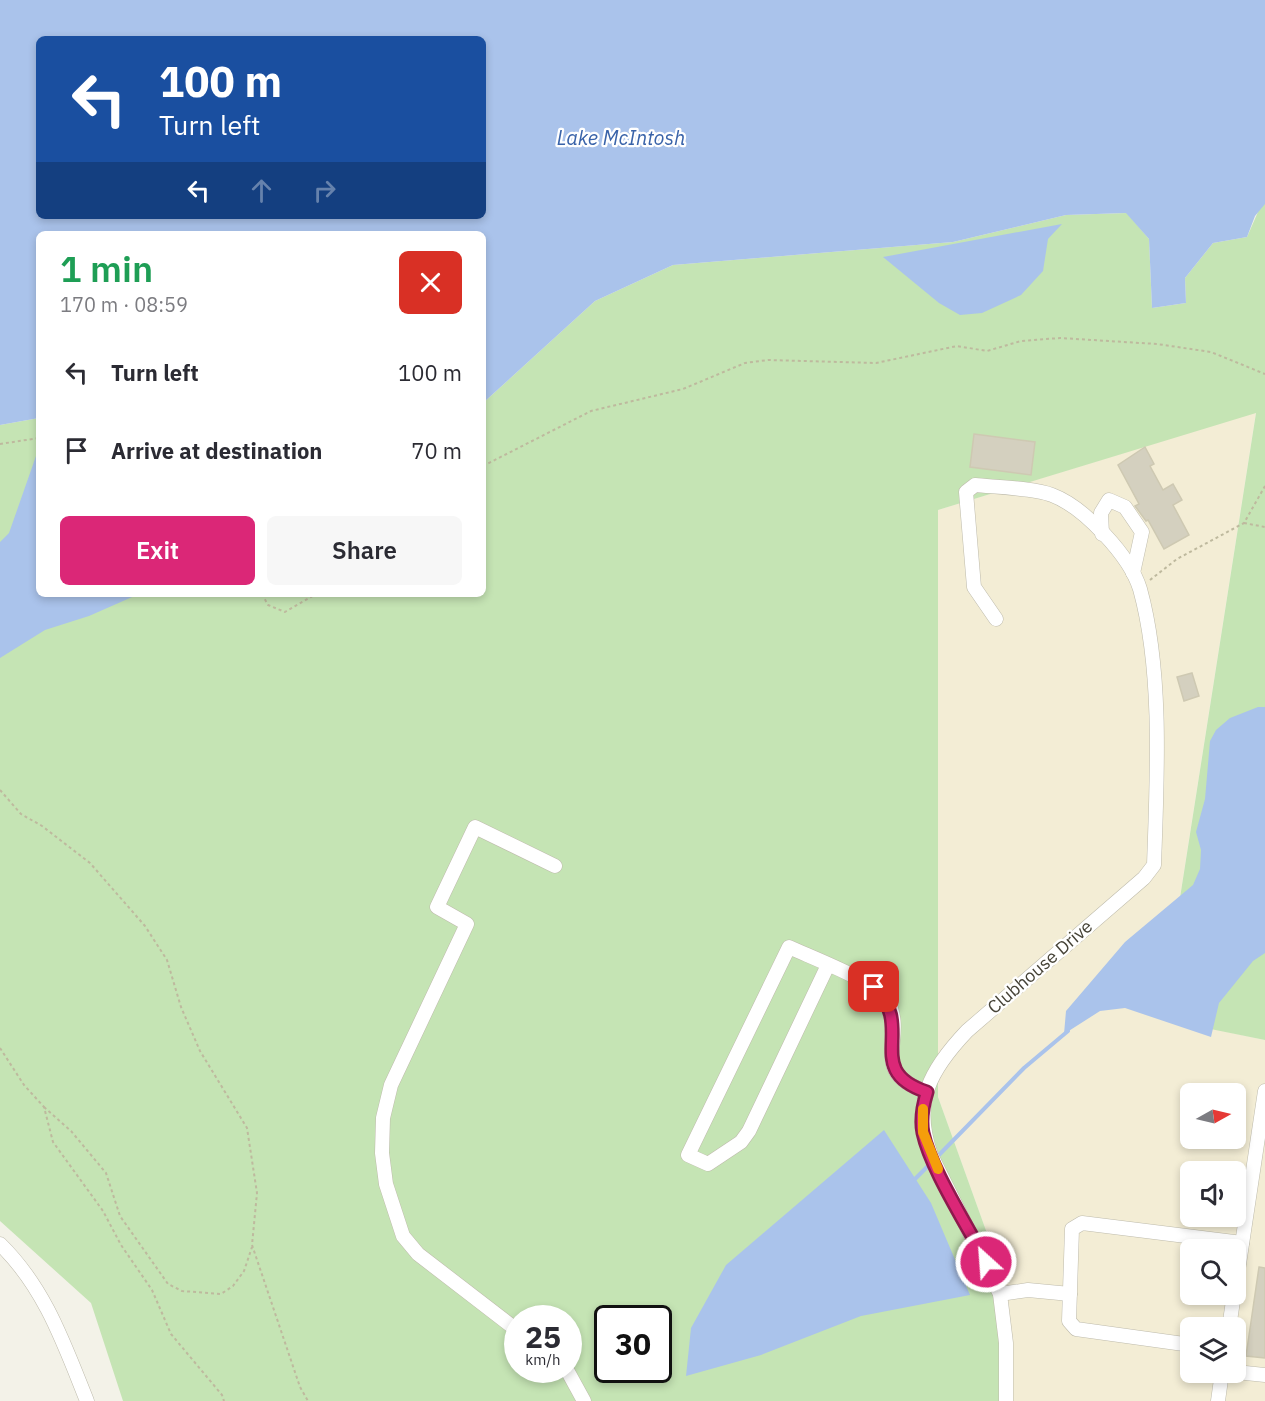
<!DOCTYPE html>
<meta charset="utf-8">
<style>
body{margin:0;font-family:"IBM Plex Sans",sans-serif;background:#f7f7f7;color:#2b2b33;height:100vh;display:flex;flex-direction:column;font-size:22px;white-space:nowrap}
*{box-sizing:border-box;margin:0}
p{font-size:20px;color:#7c7c81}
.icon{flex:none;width:33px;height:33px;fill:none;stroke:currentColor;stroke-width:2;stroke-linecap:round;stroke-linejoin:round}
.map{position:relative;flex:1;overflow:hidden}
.panel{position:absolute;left:36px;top:231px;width:450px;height:366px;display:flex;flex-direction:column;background:#fff;border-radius:9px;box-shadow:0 3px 9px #0003}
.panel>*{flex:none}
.banner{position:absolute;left:36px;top:36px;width:450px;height:183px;border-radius:9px;box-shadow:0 3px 9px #0003;background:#1a4fa0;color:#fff;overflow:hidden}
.needle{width:39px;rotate:82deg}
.controls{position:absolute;left:1180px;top:1083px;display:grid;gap:12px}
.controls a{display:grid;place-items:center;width:66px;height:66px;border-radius:9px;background:#fff;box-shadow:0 3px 9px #0003;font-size:30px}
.speed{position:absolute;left:504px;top:1305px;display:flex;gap:12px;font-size:30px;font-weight:700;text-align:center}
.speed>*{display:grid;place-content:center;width:78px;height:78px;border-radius:50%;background:#fff;box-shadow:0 3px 9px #0003;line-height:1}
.speed small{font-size:15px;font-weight:400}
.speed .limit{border:3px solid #111;border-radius:9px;background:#fff;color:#111}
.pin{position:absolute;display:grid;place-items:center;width:51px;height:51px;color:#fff;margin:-26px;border-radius:12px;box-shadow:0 3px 9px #0006}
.me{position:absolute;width:66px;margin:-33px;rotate:334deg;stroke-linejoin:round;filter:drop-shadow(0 0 4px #0008)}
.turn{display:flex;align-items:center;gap:21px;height:126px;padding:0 24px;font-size:27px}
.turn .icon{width:78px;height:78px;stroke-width:2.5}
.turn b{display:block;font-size:42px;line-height:51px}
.lanes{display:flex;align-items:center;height:57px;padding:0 24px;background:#0003;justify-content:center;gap:30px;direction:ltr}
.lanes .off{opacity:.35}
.round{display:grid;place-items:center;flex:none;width:63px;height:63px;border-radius:9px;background:#f7f7f7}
.summary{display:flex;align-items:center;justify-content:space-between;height:102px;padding:0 24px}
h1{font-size:36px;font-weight:600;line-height:45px;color:#1e9e55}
.button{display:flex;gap:12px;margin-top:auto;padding:12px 24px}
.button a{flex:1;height:69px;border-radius:9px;background:#db2777;color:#fff;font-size:24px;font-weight:600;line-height:69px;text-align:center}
.button a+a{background:#f7f7f7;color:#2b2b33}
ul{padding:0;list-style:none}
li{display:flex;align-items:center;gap:18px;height:78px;padding:0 24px}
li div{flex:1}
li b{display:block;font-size:22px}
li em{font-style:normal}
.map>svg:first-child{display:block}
</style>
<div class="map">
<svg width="1265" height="1401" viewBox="0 0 1265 1401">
<rect width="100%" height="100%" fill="#f3f2e8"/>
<path fill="#f3edd5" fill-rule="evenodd" d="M1256 412 1161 1018 1265 1040V1401H1010L1007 1289 938 1097V510ZM1191 1094H1236V1138H1191ZM1191 1172H1236V1216H1191ZM1191 1250H1236V1294H1191ZM1191 1328H1236V1372H1191Z"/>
<path fill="#c5e4b4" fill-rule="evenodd" d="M1265 196V1040L1161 1019 1256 413 938 510V1097L1007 1289 1010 1401H123L91 1303 0 1221V425L39 418V594H483V403L595 301 673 265 953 242 1066 215 1127 213 1149 239 1152 308 1186 303 1185 278 1213 243 1247 237ZM518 1318H568V1370H518ZM608 1318H658V1370H608Z"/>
<g fill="#aac3eb" fill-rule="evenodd">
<path d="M0 0H1265V204L1255 216 1247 237 1213 243 1185 278 1186 303 1152 308 1149 239 1126 213 1066 215 953 242 673 265 595 301 483 403V234H39V418L0 425ZM39 39H483V216H39Z"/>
<polygon points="1062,224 1048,239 1043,271 1021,295 982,313 960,315 939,303 883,257"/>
<polygon points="39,454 39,594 139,594 89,616 45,630 0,658 0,542 9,533 36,456"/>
<polygon points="1258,707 1265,707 1265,953 1253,961 1219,1003 1211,1037 1125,1008 1100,1011 1064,1034 1066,1011 1125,942 1193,885 1200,869 1201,850 1196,832 1205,799 1210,741 1216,730 1230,718"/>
<polygon points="884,1130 931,1203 970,1295 861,1316 761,1355 686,1376 691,1328 726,1265"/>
</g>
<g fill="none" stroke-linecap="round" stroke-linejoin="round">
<g stroke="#aac3eb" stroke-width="4">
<polyline points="937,1157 1024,1068 1068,1031"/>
<polyline points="915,1179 932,1162"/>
</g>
</g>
<g fill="#d4d0bf" stroke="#cec9b2" stroke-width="1.5">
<polygon points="974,434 1035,442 1031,475 970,467"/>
<polygon points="1145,447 1154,464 1150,466 1163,490 1173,484 1182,500 1173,505 1189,535 1164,549 1148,520 1146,521 1135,506 1139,504 1118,465"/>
<polygon points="1192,673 1199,696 1184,701 1177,677"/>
<polygon points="1259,1267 1265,1268 1265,1358 1246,1356"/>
</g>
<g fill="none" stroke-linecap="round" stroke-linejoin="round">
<g stroke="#bebbac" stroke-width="15">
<g id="minor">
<polyline points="1102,534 1101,513 1109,500 1125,507 1142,532 1133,573"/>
<path d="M996 619 974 587 966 492 975 485C995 487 1034 488 1052 495 1084 507 1130 556 1140 589 1163 672 1157 779 1154 865L1144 878 967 1031C930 1070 912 1102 931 1155L1000 1294 1006 1343V1401"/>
<path d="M828 965 749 1131 741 1142 708 1164 688 1155 789 947C810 957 877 982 887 1000 909 1039 865 1071 927 1092"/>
<path d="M0 1244C45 1288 64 1344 87 1401"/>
<polyline points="1236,1284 1265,1091"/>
<polyline points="1000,1294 1028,1290 1070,1294"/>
<polyline points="1229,1328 1234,1294"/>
<polyline points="518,1331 418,1254 403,1236 386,1184 382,1153 383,1118 391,1085 467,924 437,907 475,827 555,866"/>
<polyline points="1191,1345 1076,1329 1069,1321 1072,1229 1082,1223 1242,1243"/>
<polyline points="567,1370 584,1401"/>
<polyline points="1236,1372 1265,1375"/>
<polyline points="1218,1401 1222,1372"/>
</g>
</g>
<g stroke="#beb99e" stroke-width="2" stroke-dasharray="3 3" stroke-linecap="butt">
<polyline points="0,444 39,438"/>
<polyline points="483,466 591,411 683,389 745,363 768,360 876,363 957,346 987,351 1021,341 1060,338 1157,344 1211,352 1265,374"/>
<polyline points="1244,523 1265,527"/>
<polyline points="1150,580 1177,559 1244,523 1265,486"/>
<polyline points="262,594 268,605 285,612 316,594"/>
<polyline points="0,790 21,814 42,826 90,863 145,926 167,960 181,1007 200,1051 247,1128 257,1193 252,1245 300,1387 308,1401"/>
<polyline points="0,1048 24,1085 44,1107 53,1142 103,1211 121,1245 152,1290 171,1334 222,1395 224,1401"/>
<polyline points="44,1107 71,1131 106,1173 120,1216 168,1284 182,1291 221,1294 233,1286 244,1271 252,1247"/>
</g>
<use href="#minor" stroke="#fff" stroke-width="14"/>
</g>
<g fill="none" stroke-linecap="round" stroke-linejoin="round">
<g stroke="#8e194d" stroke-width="15">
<path id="route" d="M874 987C917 1028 861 1070 927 1092 923 1105 920 1119 923 1133 931 1170 968 1226 986 1262"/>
</g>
<use href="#route" stroke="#db2777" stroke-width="10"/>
<polyline stroke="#f59e0b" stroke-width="10" points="923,1109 923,1132 938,1169"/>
</g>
<g text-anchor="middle" stroke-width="4.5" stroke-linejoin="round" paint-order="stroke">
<g font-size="18" fill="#464337" stroke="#fff">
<text transform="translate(1040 967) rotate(-41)" y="6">Clubhouse Drive</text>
</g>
<g font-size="20" font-style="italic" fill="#3963a9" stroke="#fff">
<text x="621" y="145">Lake McIntosh</text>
</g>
</g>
</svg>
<div class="controls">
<a><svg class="needle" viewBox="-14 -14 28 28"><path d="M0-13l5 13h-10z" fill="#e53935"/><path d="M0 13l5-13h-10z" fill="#7c7c81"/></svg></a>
<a><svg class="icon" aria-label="sound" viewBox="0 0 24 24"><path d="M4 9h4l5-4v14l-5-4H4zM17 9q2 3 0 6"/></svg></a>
<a><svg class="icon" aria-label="search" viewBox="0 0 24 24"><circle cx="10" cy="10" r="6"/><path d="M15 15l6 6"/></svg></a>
<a><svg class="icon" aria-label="layers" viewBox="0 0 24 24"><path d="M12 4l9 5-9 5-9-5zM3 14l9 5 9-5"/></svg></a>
</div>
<div class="speed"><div>25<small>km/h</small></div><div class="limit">30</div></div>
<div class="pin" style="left:874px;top:987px;background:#d93025"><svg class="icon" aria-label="arrive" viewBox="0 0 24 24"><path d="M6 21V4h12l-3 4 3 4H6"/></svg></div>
<svg class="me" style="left:986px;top:1262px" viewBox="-20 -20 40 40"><circle r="17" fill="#db2777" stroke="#fff" stroke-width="3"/><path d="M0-11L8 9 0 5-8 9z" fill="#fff"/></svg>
<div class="banner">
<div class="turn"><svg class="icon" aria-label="left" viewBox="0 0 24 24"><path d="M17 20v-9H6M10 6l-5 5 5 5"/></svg><div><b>100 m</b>Turn left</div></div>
<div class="lanes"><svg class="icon" aria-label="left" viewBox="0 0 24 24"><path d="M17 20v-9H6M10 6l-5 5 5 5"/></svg><svg class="icon off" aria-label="ahead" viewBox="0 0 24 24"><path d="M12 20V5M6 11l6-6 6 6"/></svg><svg class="icon off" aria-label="right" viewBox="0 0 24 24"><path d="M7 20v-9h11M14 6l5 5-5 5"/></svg></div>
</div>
<section class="panel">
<div class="summary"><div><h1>1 min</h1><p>170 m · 08:59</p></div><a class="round" style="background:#d93025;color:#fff"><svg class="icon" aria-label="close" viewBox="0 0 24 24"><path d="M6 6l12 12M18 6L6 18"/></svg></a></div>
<ul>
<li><svg class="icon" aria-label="left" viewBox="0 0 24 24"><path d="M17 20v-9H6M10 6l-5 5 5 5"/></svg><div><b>Turn left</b></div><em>100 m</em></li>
<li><svg class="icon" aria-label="arrive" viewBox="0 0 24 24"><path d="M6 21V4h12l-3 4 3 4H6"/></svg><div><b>Arrive at destination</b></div><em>70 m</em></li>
</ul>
<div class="button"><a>Exit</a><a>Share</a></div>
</section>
</div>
